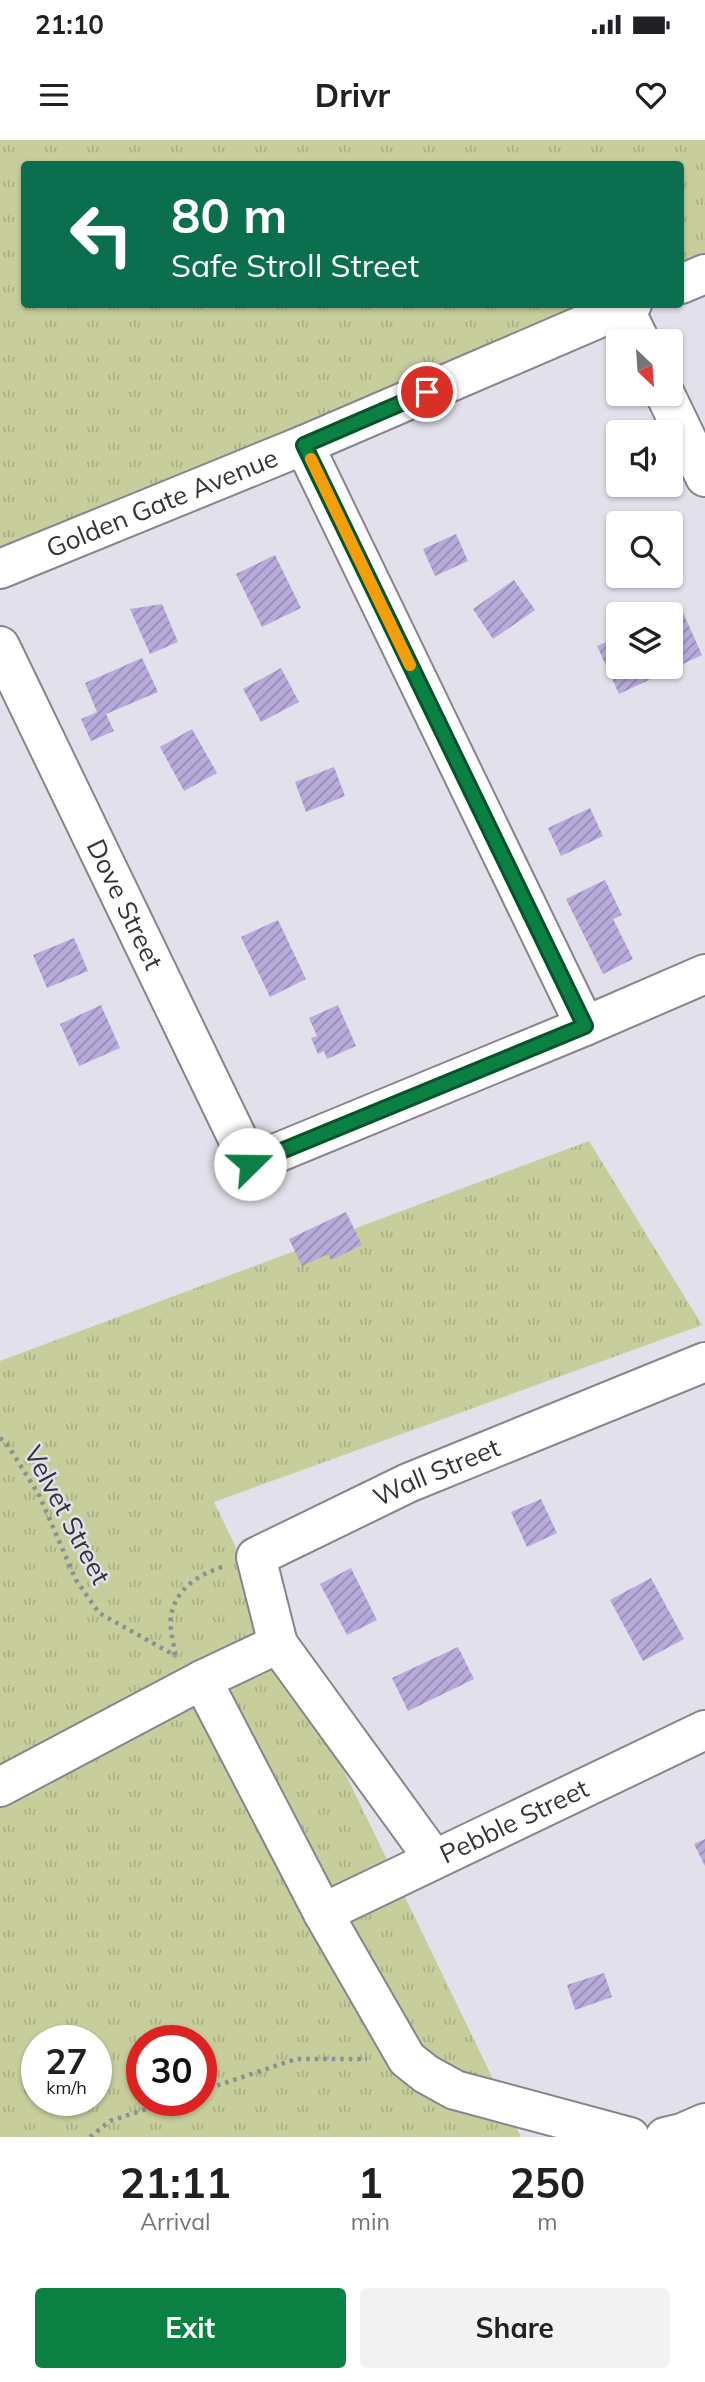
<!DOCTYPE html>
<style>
body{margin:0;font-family:Mulish,sans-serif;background:#f2f2f2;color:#202124;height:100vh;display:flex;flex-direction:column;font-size:26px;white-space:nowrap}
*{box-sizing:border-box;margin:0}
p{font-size:23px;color:#757577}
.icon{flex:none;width:38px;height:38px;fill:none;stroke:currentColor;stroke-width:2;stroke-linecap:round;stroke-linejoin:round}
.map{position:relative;height:1997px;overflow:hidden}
.drawer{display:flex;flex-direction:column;background:#fff;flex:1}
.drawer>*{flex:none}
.guide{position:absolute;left:21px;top:21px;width:663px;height:147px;border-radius:7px;box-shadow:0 2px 5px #0004;background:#0b6e4f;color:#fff;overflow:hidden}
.needle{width:46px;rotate:155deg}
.tools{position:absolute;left:606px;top:189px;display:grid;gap:14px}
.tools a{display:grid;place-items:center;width:77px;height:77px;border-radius:7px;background:#fff;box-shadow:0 2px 5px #0004;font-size:35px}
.speed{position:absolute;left:21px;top:1885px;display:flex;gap:14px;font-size:35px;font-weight:700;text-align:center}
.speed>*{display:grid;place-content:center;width:91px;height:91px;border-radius:50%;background:#fff;box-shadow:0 2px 5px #0004;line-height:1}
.speed small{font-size:18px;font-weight:400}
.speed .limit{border:10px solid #d22;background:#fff;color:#111}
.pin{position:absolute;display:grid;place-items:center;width:60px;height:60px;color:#fff;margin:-30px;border:4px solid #fff;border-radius:50%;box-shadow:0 2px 7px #0007}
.me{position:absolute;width:77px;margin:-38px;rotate:68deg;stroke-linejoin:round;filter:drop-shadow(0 0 5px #0008)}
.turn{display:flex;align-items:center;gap:24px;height:147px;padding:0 35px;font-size:32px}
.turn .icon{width:91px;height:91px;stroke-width:2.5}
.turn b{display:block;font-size:49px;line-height:60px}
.eta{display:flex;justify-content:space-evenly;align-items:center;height:119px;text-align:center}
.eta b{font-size:42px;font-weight:700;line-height:49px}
.cta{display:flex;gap:14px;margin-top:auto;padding:14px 35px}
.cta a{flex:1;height:80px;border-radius:7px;background:#0b8043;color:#fff;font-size:28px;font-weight:700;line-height:80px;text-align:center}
.cta a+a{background:#f2f2f2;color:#202124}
.status{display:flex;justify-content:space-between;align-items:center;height:49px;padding:0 35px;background:#fff;direction:ltr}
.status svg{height:19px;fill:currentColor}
header{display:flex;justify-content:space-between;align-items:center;height:91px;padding:0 35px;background:#fff;font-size:32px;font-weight:700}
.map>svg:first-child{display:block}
</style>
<div class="status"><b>21:10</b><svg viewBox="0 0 49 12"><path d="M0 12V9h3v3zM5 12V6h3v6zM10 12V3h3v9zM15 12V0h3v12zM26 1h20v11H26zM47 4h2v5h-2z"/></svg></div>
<header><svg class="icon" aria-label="menu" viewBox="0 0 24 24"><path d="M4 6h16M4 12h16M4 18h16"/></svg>Drivr<svg class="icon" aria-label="heart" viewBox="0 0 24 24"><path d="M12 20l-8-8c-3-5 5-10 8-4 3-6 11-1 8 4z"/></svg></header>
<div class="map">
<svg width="705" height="1997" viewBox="0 0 705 1997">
<defs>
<pattern id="grass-tufts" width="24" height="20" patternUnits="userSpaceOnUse" patternTransform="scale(1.75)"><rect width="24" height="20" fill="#c7cd9b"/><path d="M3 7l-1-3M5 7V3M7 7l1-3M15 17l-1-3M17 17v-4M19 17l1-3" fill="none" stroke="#acb086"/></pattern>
<pattern id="building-hatch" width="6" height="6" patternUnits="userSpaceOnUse" patternTransform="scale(1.75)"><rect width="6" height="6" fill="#b8aada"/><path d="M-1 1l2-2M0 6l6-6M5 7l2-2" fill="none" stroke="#968bb2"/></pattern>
</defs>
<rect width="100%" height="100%" fill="#e2e0eb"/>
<g fill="url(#grass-tufts)" fill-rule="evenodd">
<polygon points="0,0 705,0 705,124 681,133 681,24 24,24 24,164 604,165 0,407"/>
<path d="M589 1001 702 1185 214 1362 521 1997H0V1221ZM37 1900H96V1960H37ZM142 1900H201V1960H142Z"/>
</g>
<g fill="url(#building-hatch)">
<polygon points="456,394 468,421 435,436 423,409"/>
<polygon points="275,415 301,468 262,487 236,434"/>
<polygon points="514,440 535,470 493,499 473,469"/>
<polygon points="162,464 178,502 150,514 130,469"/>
<polygon points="681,468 702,515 619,554 597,506 618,497 618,527 670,527 670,473"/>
<polygon points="142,518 158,552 106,574 114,591 91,601 81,579 97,572 85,543"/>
<polygon points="281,528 299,562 261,582 243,549"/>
<polygon points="192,589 217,633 184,651 160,607"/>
<polygon points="334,627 345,656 306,672 295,642"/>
<polygon points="590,668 603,696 561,716 548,688"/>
<polygon points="605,740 622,775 613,779 633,819 603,834 566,759"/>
<polygon points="278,780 306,839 270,857 241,797"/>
<polygon points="74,798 88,831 47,848 33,815"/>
<polygon points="101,865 120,908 79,926 60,884"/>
<polygon points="338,865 356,906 327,919 324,911 318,914 311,898 317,896 309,878"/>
<polygon points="346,1072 362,1105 331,1120 328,1114 302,1126 289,1099"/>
<polygon points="541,1359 557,1393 527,1407 511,1372"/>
<polygon points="351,1428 377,1480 347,1495 320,1444"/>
<polygon points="651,1438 684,1499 643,1521 610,1460"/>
<polygon points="458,1507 474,1539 408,1571 392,1538"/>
<polygon points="705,1699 705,1726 694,1704"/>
<polygon points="604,1833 612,1857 575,1870 567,1845"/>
</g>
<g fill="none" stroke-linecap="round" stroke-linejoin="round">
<g stroke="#87848e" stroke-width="42">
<g id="minor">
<polyline points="681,144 705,134"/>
<polyline points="624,168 640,201"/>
<polyline points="665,254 705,337"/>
<polyline points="304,305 585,886"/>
<path id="s1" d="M0 429 304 305 632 164"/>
<path id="s2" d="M0 506 250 1024 585 886 705 834"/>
<polyline points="202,1540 323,1773 407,1919 426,1934 455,1950 630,1997"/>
<polyline points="0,1647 202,1540 278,1504"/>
<path id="s3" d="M434 1719 278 1504 256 1417 408 1343 705 1222"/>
<path id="s4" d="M323 1773 705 1590"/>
<polyline points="665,1997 682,1993 705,1983"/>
</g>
</g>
<g stroke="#908f96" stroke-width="4.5" stroke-dasharray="3.5 5" stroke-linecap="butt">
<polyline points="0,1298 7,1304 39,1355 76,1440 99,1473 176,1516"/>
<path d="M175 1515C174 1503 169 1488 171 1476 176 1448 199 1434 225 1426"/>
<polyline points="201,1951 296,1919 367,1919"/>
<polyline points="90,1997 110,1981 174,1960"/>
</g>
<use href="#minor" stroke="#fff" stroke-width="38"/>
</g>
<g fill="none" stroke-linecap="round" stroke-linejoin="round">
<g stroke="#07532c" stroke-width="18">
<polyline id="route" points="250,1024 585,886 304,305 427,252"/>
</g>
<use href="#route" stroke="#0b8043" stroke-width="12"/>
<polyline stroke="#f59e0b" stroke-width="12" points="311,319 410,525"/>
</g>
<g text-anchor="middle" stroke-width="5" stroke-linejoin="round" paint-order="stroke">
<g font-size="26" fill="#343337" stroke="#e2e0eb">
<text dy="9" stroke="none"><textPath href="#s1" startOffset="175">Golden Gate Avenue</textPath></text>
<text dy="9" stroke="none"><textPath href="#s2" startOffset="287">Dove Street</textPath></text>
<text dy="9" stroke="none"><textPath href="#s3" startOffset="555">Wall Street</textPath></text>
<text transform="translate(67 1375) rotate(62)" y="9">Velvet Street</text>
<text dy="9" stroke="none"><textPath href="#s4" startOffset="212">Pebble Street</textPath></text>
</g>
</g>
</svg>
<div class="tools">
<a><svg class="needle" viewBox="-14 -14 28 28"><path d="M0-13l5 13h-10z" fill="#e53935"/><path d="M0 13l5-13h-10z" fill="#757577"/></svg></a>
<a><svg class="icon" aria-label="sound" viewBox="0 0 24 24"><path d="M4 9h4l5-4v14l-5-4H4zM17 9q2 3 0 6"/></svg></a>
<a><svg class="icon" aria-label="search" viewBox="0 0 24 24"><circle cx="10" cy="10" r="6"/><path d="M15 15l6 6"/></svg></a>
<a><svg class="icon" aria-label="layers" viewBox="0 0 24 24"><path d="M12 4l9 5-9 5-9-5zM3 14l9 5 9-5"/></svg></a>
</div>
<div class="speed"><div>27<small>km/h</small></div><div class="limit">30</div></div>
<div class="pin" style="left:427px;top:252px;background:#d93025"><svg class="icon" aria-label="arrive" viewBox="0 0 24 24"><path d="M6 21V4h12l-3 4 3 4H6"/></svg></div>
<svg class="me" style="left:250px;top:1024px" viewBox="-20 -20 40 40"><circle r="19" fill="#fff"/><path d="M0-13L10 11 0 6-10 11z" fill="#0b8043"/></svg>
<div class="guide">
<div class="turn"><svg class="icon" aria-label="left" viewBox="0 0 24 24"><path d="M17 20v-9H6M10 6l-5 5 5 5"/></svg><div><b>80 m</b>Safe Stroll Street</div></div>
</div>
</div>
<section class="drawer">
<div class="eta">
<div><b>21:11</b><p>Arrival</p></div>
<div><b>1</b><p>min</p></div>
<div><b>250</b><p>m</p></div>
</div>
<div class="cta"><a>Exit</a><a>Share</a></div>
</section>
